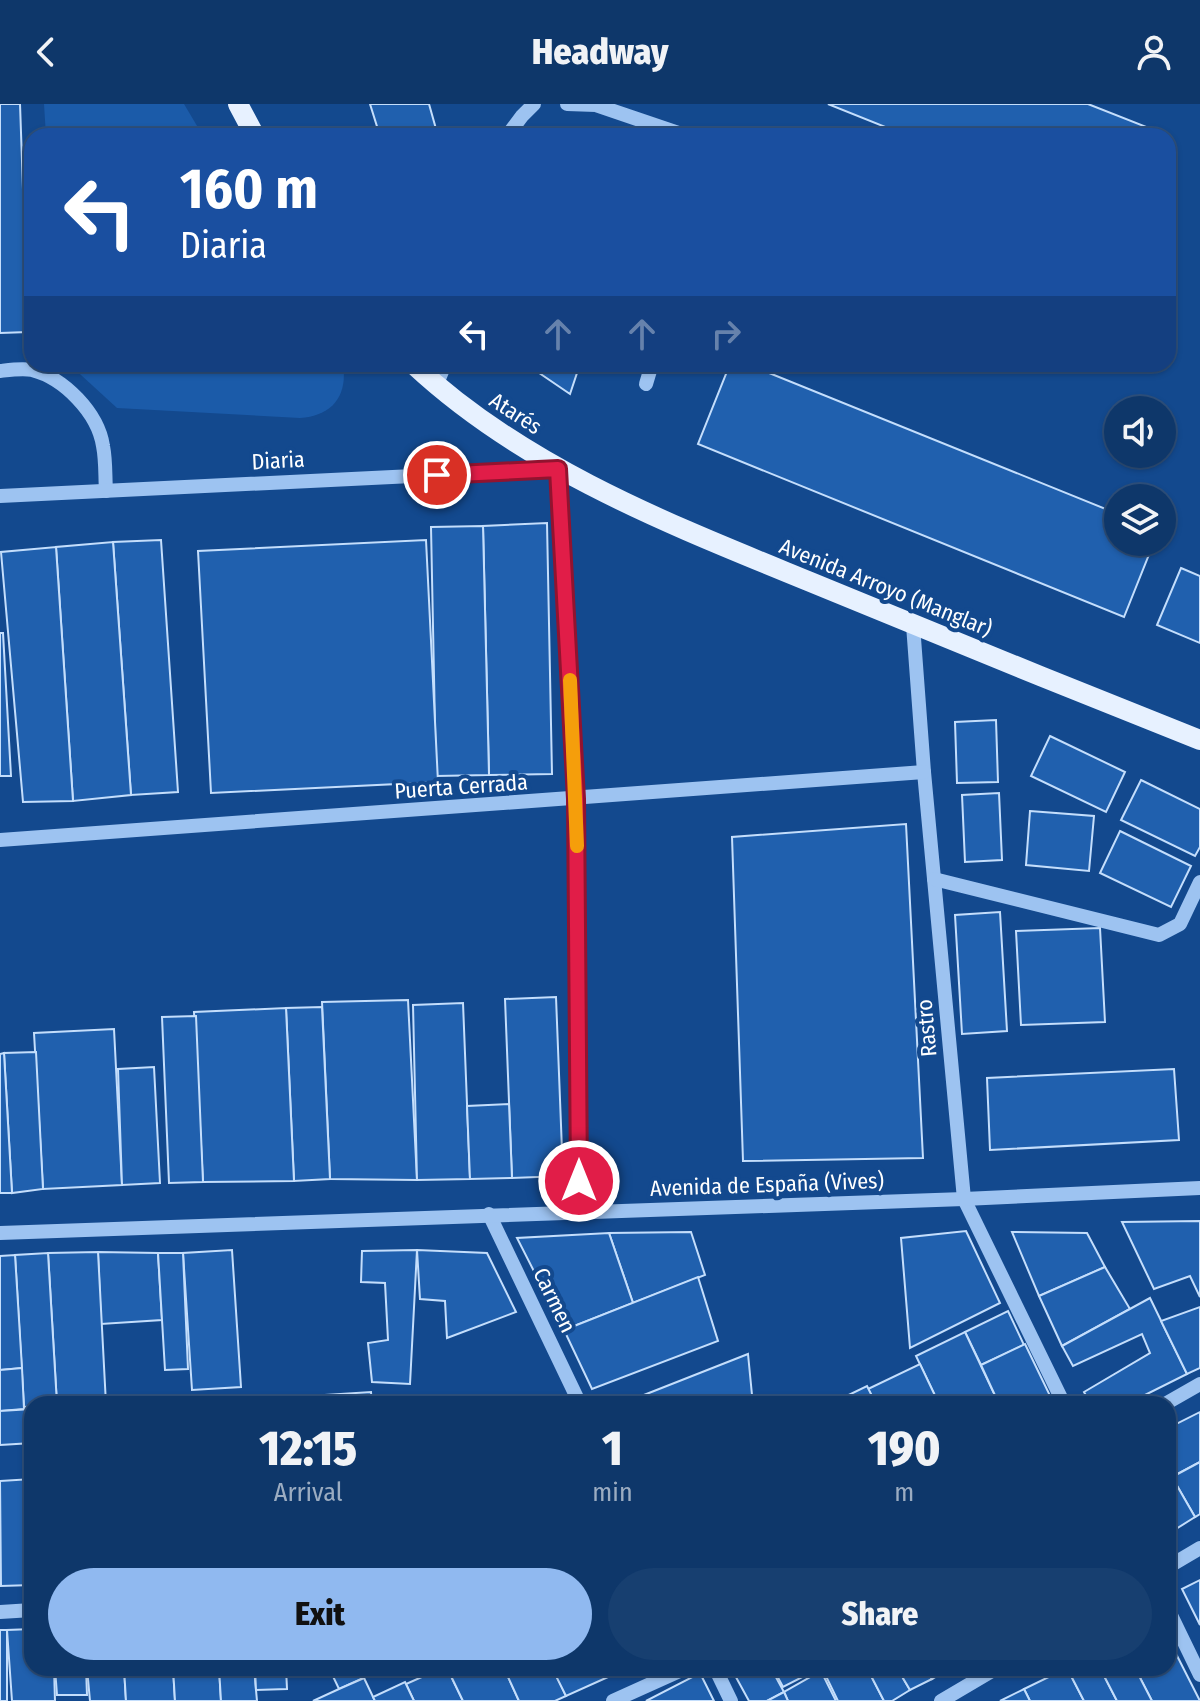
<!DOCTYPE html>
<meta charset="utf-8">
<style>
body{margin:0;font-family:"Fira Sans Condensed",sans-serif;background:#173f70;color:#f1f3f6;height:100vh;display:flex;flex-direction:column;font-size:30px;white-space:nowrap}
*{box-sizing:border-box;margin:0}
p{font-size:26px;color:#9bacc1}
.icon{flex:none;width:44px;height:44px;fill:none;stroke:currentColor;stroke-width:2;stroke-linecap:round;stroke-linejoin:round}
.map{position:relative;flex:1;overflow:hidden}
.drawer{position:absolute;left:24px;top:1292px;width:1152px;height:280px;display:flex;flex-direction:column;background:#0e376a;border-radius:24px;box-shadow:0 2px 6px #0004,0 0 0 2px #2e517e}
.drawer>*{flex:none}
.hud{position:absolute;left:24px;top:24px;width:1152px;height:244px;border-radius:24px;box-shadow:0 2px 6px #0004,0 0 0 2px #2e517e;background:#1a4fa0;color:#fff;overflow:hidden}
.tools{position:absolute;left:1104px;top:292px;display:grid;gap:16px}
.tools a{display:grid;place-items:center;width:72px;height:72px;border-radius:50%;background:#0e376a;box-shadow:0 2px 6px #0004,0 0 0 2px #2e517e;font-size:40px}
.pin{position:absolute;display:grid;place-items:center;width:68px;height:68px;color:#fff;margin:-34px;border:4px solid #fff;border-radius:50%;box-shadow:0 2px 8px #0007}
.me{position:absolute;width:88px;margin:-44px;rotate:0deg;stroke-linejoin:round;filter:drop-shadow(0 0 6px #0008)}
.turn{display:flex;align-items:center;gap:28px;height:168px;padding:0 24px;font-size:36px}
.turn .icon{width:104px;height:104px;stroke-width:2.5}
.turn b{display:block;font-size:56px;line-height:68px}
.lanes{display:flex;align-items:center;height:76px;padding:0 24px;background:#0003;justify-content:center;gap:40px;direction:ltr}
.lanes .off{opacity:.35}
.eta{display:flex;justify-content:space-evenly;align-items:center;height:136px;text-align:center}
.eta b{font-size:48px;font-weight:800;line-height:56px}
.cta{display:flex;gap:16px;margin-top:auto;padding:16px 24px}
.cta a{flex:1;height:92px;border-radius:48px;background:#90b9f0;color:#111;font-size:32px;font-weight:800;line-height:92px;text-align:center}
.cta a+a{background:#173f70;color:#f1f3f6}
header{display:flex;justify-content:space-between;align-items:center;height:104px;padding:0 24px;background:#0e376a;font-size:36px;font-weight:800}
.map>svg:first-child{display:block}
</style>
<header><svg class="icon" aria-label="back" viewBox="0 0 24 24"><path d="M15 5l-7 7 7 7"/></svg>Headway<svg class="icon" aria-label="person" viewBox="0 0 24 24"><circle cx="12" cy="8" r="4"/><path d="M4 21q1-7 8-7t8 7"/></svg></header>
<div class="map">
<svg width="1200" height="1597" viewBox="0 0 1200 1597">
<rect width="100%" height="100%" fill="#13498e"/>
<g fill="#1b5ba9">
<polygon points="44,0 184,0 203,32 46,32"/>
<path d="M69 260H343C348 292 332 312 300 314L117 304Z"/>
</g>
<g fill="#2060ae" stroke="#c4defc" stroke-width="2">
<polygon points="0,0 20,0 28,228 0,229"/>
<polygon points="370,0 429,0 438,32 380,32"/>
<polygon points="828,0 1088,0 1149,24 1146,32 885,32 888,24"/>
<polygon points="85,260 123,260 124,262 85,265"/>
<polygon points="526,260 580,260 570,290"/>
<polygon points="730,260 747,260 1118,410 1118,438 1154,438 1124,513 698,340"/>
<polygon points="547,419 552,670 489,671 483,422"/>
<polygon points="483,422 489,671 436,672 431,423"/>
<polygon points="161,436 178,688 131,691 113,438"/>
<polygon points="426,436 438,678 211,689 198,447"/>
<polygon points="113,438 131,691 73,697 56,443"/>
<polygon points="56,443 73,697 23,698 1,448"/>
<polygon points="1181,464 1200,472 1200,539 1157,521"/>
<polygon points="0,529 3,529 11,672 0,672"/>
<polygon points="996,616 998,678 957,679 955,618"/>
<polygon points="1050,632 1125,668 1106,708 1031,672"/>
<polygon points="1141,676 1200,705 1200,743 1195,752 1121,716"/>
<polygon points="999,689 1002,756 965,758 962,691"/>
<polygon points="1030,707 1094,712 1089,767 1026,761"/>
<polygon points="906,720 923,1054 743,1057 732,733"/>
<polygon points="1120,727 1191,762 1171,803 1100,769"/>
<polygon points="1000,808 1007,927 962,930 955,811"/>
<polygon points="1100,824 1105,918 1021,921 1016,827"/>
<polygon points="556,893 563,1072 512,1074 505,895"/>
<polygon points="408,896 417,1076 330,1075 322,898"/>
<polygon points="463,899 470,1075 417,1076 413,901"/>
<polygon points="322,903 330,1075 294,1077 286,904"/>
<polygon points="286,904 294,1077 203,1078 194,908"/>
<polygon points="196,912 203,1078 169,1079 162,913"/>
<polygon points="114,925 122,1081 43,1085 34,929"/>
<polygon points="36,948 43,1085 12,1089 4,949"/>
<polygon points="4,949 12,1089 0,1089 0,950"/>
<polygon points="154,963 160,1079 122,1081 118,965"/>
<polygon points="1174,965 1179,1036 990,1046 987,974"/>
<polygon points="509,1000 512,1074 470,1075 467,1002"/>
<polygon points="1200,1117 1200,1193 1190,1172 1154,1185 1122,1118"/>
<polygon points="966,1127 1000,1199 910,1244 901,1134"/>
<polygon points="691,1128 705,1171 633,1199 609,1129"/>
<polygon points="1012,1128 1087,1129 1105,1163 1039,1192"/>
<polygon points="609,1129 633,1199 564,1226 517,1134"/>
<polygon points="232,1146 241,1283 192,1286 183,1149"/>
<polygon points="417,1146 410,1280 372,1278 368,1239 388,1236 385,1179 361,1178 362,1147"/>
<polygon points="417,1146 487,1149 516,1208 447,1234 445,1197 420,1195"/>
<polygon points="98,1148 158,1149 162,1216 101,1220"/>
<polygon points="98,1148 106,1300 57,1300 48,1149"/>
<polygon points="48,1149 57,1300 24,1303 15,1151"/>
<polygon points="158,1149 183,1149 188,1265 165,1266"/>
<polygon points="15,1151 22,1264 0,1266 0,1152"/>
<polygon points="1105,1163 1130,1205 1062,1242 1039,1192"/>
<polygon points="698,1173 718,1237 592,1285 564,1226"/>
<polygon points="1150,1194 1187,1270 1127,1300 1091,1300 1084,1288 1150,1249 1142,1230 1073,1262 1062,1242"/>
<polygon points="1200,1203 1200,1264 1187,1270 1161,1217"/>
<polygon points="1008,1207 1024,1241 981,1261 965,1228"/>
<polygon points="965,1228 999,1300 939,1300 916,1252"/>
<polygon points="1025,1240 1054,1300 999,1300 981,1261"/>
<polygon points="748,1250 752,1291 726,1300 621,1300"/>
<polygon points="920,1260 939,1300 876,1300 868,1285"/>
<polygon points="22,1264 24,1305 0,1307 0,1266"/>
<polygon points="867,1282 876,1300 830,1300"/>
<polygon points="371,1288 372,1300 294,1300 294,1293"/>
<polygon points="32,1305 32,1339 0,1341 0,1307"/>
<polygon points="1200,1308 1200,1358 1172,1373 1168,1364 1168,1324"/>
<polygon points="1200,1358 1200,1410 1195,1413 1172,1373"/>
<polygon points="1172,1373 1195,1413 1168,1430 1168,1375"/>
<polygon points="32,1375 32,1481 1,1482 0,1377"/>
<polygon points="1200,1476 1200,1521 1182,1485"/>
<polygon points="32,1525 32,1564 54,1564 55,1597 12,1597 7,1526"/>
<rect x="0" y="1526" width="7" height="71"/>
<polygon points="1168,1534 1200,1597 1152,1597 1135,1564 1168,1564"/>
<polygon points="55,1564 86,1564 87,1591 57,1591"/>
<polygon points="87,1564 124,1564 126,1597 90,1597"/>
<polygon points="124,1564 173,1564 175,1597 126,1597"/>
<polygon points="173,1564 219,1564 221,1597 175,1597"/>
<polygon points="219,1564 254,1564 257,1597 221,1597"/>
<polygon points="255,1564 286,1564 287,1585 256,1586"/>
<polygon points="329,1564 378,1564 379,1567 339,1585"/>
<polygon points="442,1564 447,1564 463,1597 414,1597 406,1580"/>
<polygon points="464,1564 504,1564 519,1597 463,1597 450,1570"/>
<polygon points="504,1564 553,1564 566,1592 555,1597 519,1597"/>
<polygon points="552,1564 628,1564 566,1592"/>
<polygon points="731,1564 771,1564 784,1588 767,1597 749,1597"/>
<polygon points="773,1564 820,1564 783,1583"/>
<polygon points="822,1564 867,1564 884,1597 838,1597"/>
<polygon points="867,1564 897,1564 910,1586 892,1597 884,1597"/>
<polygon points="897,1564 926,1564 932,1575 910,1586"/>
<polygon points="926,1564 950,1564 932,1575"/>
<polygon points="1067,1564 1084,1597 1030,1597 1024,1585"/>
<polygon points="1067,1564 1100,1564 1117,1597 1084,1597"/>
<polygon points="1100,1564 1135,1564 1152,1597 1117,1597"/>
<polygon points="821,1567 836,1597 788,1597 784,1588"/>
<polygon points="700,1569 714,1597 646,1597"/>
<polygon points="364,1574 375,1597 313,1597 339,1585"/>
<polygon points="405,1578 414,1597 375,1597 373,1593"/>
<polygon points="1024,1585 1030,1597 1000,1597"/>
<polygon points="784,1588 788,1597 767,1597"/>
</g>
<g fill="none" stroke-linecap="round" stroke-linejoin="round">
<g stroke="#9dc3f1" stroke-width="14">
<polyline points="567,0 596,1 687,32"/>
<polyline points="507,32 522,12 534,0"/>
<path d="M0 267C9 266 23 264 32 266 64 274 98 309 103 342 106 357 105 372 106 387"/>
<polyline points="646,280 652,260"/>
<polyline points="436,282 445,260"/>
<polyline points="0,392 558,365 576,695 580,1109"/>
<polyline points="913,521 924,668 964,1095 1064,1300"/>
<polyline points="0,736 924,668"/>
<polyline points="934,775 1159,831 1180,820 1200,778"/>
<polyline points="489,1110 580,1300"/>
<polyline points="0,1129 964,1095 1200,1084"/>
<polyline points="1165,1300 1200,1280"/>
<polyline points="1168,1463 1200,1444"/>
<polyline points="1168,1505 1200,1571"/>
<polyline points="0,1508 32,1506"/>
<polyline points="715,1564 731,1597"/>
<polyline points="613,1597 686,1564"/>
<polyline points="941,1597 997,1564"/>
</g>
<g stroke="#e7f1ff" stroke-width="20">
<polyline points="238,0 255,32"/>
<path d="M413 260C524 364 669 420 808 477 938 531 1069 584 1200 636"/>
</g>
</g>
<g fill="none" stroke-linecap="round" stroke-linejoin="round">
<g stroke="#92132f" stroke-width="20">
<polyline id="route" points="437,371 558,365 576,695 579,1077"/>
</g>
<use href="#route" stroke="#e11d48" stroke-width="14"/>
<polyline stroke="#f59e0b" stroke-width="14" points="570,576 577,742"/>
</g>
<g text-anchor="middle" stroke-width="8" stroke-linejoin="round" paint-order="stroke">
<g font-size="22" fill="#fff" stroke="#13498e">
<text transform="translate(516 309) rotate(33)" y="8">Atarés</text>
<text transform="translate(278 356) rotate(-3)" y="8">Diaria</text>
<text transform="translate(886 483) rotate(22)" y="8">Avenida Arroyo (Manglar)</text>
<text transform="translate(461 682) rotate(-4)" y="8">Puerta Cerrada</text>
<text transform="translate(926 924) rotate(-95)" y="8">Rastro</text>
<text transform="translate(767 1080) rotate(-2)" y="8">Avenida de España (Vives)</text>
<text transform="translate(555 1196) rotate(64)" y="8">Carmen</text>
</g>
</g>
</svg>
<div class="tools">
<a><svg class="icon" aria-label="sound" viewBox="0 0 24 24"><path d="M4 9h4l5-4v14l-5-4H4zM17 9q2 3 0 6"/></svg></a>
<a><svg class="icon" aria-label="layers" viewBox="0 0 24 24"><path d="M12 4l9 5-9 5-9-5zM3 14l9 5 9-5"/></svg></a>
</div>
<div class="pin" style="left:437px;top:371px;background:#d93025"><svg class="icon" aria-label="arrive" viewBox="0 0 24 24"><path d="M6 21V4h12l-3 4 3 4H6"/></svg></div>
<svg class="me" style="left:579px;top:1077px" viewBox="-20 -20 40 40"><circle r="17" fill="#e11d48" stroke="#fff" stroke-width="3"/><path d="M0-11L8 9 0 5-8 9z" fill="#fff"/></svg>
<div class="hud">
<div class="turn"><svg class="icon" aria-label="left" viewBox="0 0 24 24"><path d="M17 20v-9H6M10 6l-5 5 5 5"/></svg><div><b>160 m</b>Diaria</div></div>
<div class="lanes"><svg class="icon" aria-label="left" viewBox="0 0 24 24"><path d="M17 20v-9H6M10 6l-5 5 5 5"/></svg><svg class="icon off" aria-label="ahead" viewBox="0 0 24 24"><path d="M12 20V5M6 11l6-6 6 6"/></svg><svg class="icon off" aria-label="ahead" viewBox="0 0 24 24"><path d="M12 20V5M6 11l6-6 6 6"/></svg><svg class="icon off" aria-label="right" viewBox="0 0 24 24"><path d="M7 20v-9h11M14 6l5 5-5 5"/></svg></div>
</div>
<section class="drawer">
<div class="eta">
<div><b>12:15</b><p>Arrival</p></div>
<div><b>1</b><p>min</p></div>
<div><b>190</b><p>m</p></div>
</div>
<div class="cta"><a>Exit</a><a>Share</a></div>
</section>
</div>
